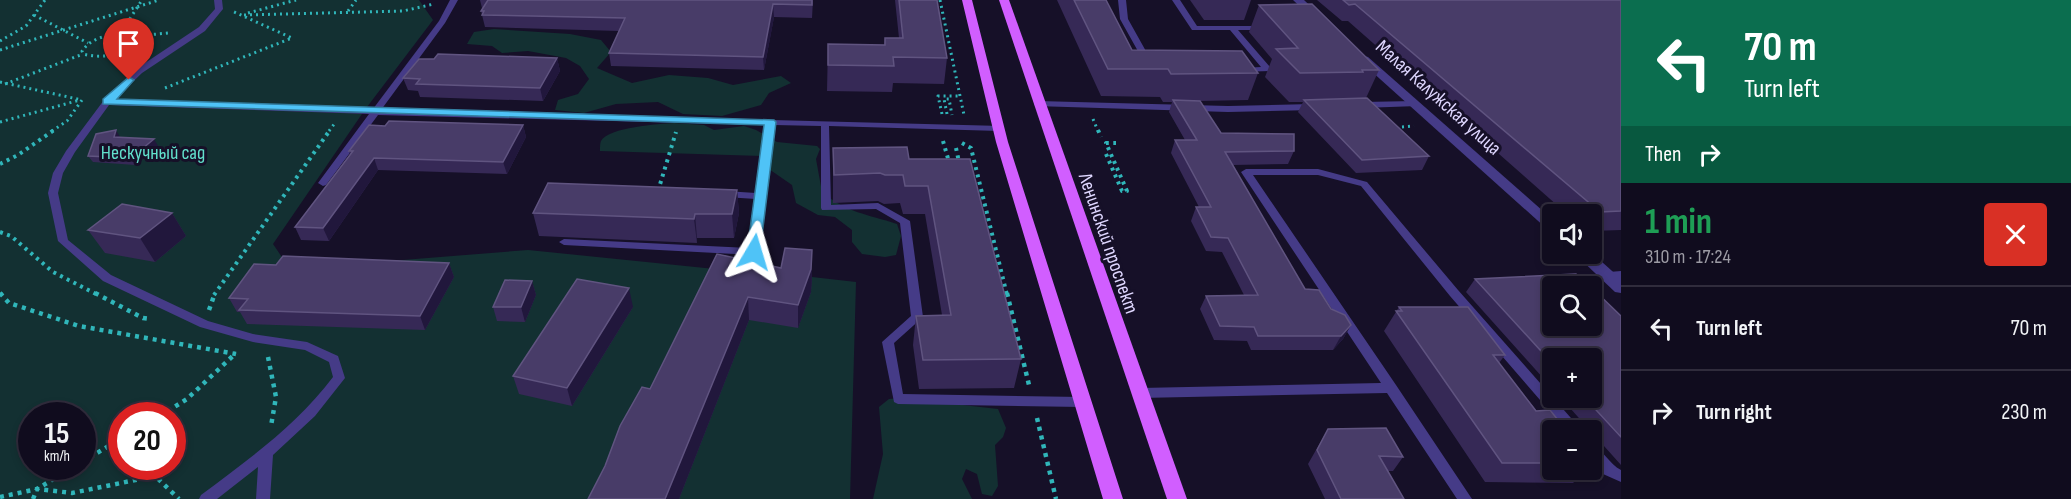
<!DOCTYPE html>
<meta charset="utf-8">
<style>
body{margin:0;font-family:"Sofia Sans Condensed",sans-serif;background:#191527;color:#f1f3f6;height:100vh;display:flex;flex-direction:column;font-size:22px;white-space:nowrap}
*{box-sizing:border-box;margin:0}
p{font-size:20px;color:#9c9ba4}
.icon{flex:none;width:33px;height:33px;fill:none;stroke:currentColor;stroke-width:2;stroke-linecap:round;stroke-linejoin:round}
.map{position:relative;flex:1;overflow:hidden}
.panel{display:flex;flex-direction:column;background:#100c1e;width:450px}
.panel>*{flex:none}
.hud{background:#0b6e4f;color:#fff;overflow:hidden}
.controls{position:absolute;left:1542px;top:204px;display:grid;gap:12px}
.controls a{display:grid;place-items:center;width:60px;height:60px;border-radius:6px;background:#100c1e;box-shadow:0 3px 9px #0003,0 0 0 2px #302c3c;font-size:30px}
.speed{position:absolute;left:18px;top:402px;display:flex;gap:12px;font-size:30px;font-weight:700;text-align:center}
.speed>*{display:grid;place-content:center;width:78px;height:78px;border-radius:50%;background:#100c1e;box-shadow:0 3px 9px #0003,0 0 0 2px #302c3c;line-height:1}
.speed small{font-size:15px;font-weight:400}
.speed .limit{border:9px solid #d22;background:#fff;color:#111}
.pin{position:absolute;display:grid;place-items:center;width:51px;height:51px;color:#fff;margin:-62px -26px;border-radius:50% 50% 50% 0;rotate:-45deg;box-shadow:0 0 6px #0007}
.pin .icon{rotate:45deg}
.me{position:absolute;width:66px;margin:-33px;rotate:7deg;stroke-linejoin:round;filter:drop-shadow(0 0 4px #0008)}
.turn{display:flex;align-items:center;gap:21px;height:126px;padding:0 24px;font-size:27px}
.turn .icon{width:78px;height:78px;stroke-width:2.5}
.turn b{display:block;font-size:42px;line-height:51px}
.then{display:flex;align-items:center;height:57px;padding:0 24px;background:#0003;gap:12px;font-size:22px}
.round{display:grid;place-items:center;flex:none;width:63px;height:63px;border-radius:6px;background:#191527}
.summary{display:flex;align-items:center;justify-content:space-between;height:102px;padding:0 24px}
h1{font-size:36px;font-weight:700;line-height:45px;color:#1e9e55}
ul{padding:0;list-style:none}
li{display:flex;align-items:center;gap:18px;height:84px;padding:0 24px;border-top:2px solid #302c3c}
li div{flex:1}
li b{display:block;font-size:22px}
li em{font-style:normal}
main{display:flex;flex:1;min-height:0}
.map>svg:first-child{display:block}
</style>
<main>
<div class="map">
<svg width="1621" height="499" viewBox="0 0 1621 499">
<rect width="100%" height="100%" fill="#161028"/>
<g fill="#133032" fill-rule="evenodd">
<path d="M0 0H419L433 20 364 111 273 244 290 269 528 250 785 276 811 287 812 277 856 282 850 499H0ZM32 416H82V466H32ZM122 416H172V466H122Z"/>
<polygon points="494,29 570,34 601,40 611,52 597,68 632,83 669,75 708,78 733,85 781,76 791,83 769,93 761,105 722,116 683,114 658,102 616,104 584,113 555,110 558,100 578,94 589,79 580,66 566,58 528,51 502,53 492,46 467,44 474,32"/>
<path d="M674 123 704 125 714 130 744 126 756 130 777 142 817 146 820 149 816 159 822 192C847 213 867 214 897 224L901 236 896 255 885 257 862 254 852 242V230L835 217 818 215 796 203 792 185 766 167 762 156 600 151C600 149 600 143 601 141 609 127 659 124 674 123Z"/>
<polygon points="901,398 998,409 1006,428 1003,437 995,445 998,486 992,496 982,494 977,474 966,469 962,479 972,499 873,499 883,454 879,407 889,399"/>
</g>
<g fill="none" stroke-linecap="round" stroke-linejoin="round">
<g stroke="#30b6ba" stroke-width="3" stroke-dasharray="2 4" stroke-linecap="butt">
<polyline points="940,0 964,115"/>
<polyline points="348,11 356,0"/>
<polyline points="248,13 296,0"/>
<polyline points="34,15 88,43"/>
<polyline points="244,15 403,11 434,4"/>
<polyline points="120,34 142,0"/>
<path d="M124 34 136 36 138 39C126 56 102 59 83 54L82 51C92 37 108 35 124 34Z"/>
<polyline points="136,36 168,33"/>
<polyline points="0,41 26,26 45,0"/>
<polyline points="0,50 159,0"/>
<polyline points="0,82 82,100 67,121 52,131"/>
<polyline points="5,84 83,54"/>
<polyline points="165,88 292,38 232,11"/>
<polyline points="942,114 938,96 960,96"/>
<polyline points="947,114 944,99 949,99 952,115"/>
<polyline points="1093,119 1098,131"/>
<polyline points="0,122 80,100"/>
<polyline points="1402,127 1414,126"/>
<polyline points="329,131 335,123"/>
</g>
<g stroke="#30b6ba" stroke-width="4" stroke-dasharray="3 4.5" stroke-linecap="butt">
<polyline points="1098,130 1101,137"/>
<polyline points="943,141 949,162"/>
<polyline points="962,143 971,148 1007,295"/>
<polyline points="956,148 959,162"/>
<polyline points="1106,154 1122,191 1127,191 1106,143 1116,143"/>
<polyline points="0,164 18,155 54,130"/>
<polyline points="658,191 676,132"/>
<polyline points="0,232 11,236 53,272 98,295"/>
<polyline points="0,293 2,295"/>
<polyline points="214,295 330,130"/>
</g>
<g stroke="#30b6ba" stroke-width="4.5" stroke-dasharray="4 5" stroke-linecap="butt">
<polyline points="0,293 9,303 79,326 236,354"/>
<polyline points="95,293 143,318 151,319"/>
<polyline points="1007,293 1029,385"/>
<polyline points="209,310 215,293"/>
<polyline points="268,357 276,397 271,426"/>
<polyline points="160,416 187,399 236,353"/>
<polyline points="1037,418 1056,499"/>
<polyline points="82,462 122,438"/>
<polyline points="0,497 37,489 75,466"/>
<polyline points="33,499 37,489 72,493 155,476 179,499"/>
</g>
<g fill="#453b87" fill-rule="evenodd">
<path d="M214 0H222L223 9 205 31 142 73 114 100 373 109 439 21 450 0H458L445 23 381 110 1002 126 1003 128 999 131 829 126 831 205 878 203 910 221 923 317 894 343 903 394 1082 397 1086 398 1088 402 1086 406 1082 407 898 404 894 402 882 342 911 316 900 223 876 209 822 210 821 208V126L774 125 759 252 754 255 564 245 559 242 564 239 749 248 756 199 725 197 720 194 725 191 756 193 765 125 378 115 326 185 323 186 318 183 369 114 109 105 75 152 63 173 58 193 68 240 111 275 208 321 253 334 307 342 338 356 345 378 315 416 273 455 270 499H256L258 467 217 499H199L201 495C249 459 297 425 333 377L329 362 305 350 253 342 200 327 103 281 58 241 48 193 53 173 66 151 104 100 136 69 199 27 215 9Z"/>
<polygon points="1118,0 1126,0 1128,19 1152,62 1151,64 1145,64 1144,62 1120,19"/>
<polygon points="1172,0 1180,0 1197,26 1268,26 1268,30 1238,30 1270,67 1270,71 1240,72 1239,70 1243,68 1261,67 1230,30 1192,30"/>
<polygon points="1038,101 1228,106 1313,104 1317,107 1313,110 1228,112 1035,106 1034,104"/>
<polygon points="1415,101 1419,104 1418,106 1362,108 1358,105 1362,102"/>
<polygon points="1246,169 1318,169 1367,182 1458,290 1578,426 1579,430 1566,430 1450,296 1361,186 1318,175 1253,175 1396,385 1472,499 1457,499 1387,393 1140,398 1136,396 1134,393 1136,390 1140,388 1381,383 1241,172"/>
<polygon points="1621,271 1621,279 1609,280 1604,276 1609,272"/>
<path d="M1592 446C1604 450 1609 464 1621 470V482L1603 474 1592 460Z"/>
</g>
<g fill="#453b87" fill-rule="evenodd">
<polygon points="1293,0 1304,0 1322,17 1313,19"/>
<polygon points="1364,56 1368,57 1552,219 1552,230 1547,229 1360,61 1358,59"/>
<polygon points="1592,253 1621,279 1621,293 1615,292 1575,254"/>
</g>
<g fill="#d15eff" fill-rule="evenodd">
<polygon points="962,0 972,0 1008,142 1123,499 1103,499 996,142"/>
<polygon points="999,0 1009,0 1187,499 1167,499"/>
</g>
</g>
<g fill="#362956">
<polygon points="480,0 813,0 812,18 774,17 764,70 611,66 609,53 619,31 485,27 481,11 482,8"/>
<polygon points="895,0 937,0 947,58 944,84 893,83 892,92 827,91 828,44 884,45 885,38 899,38"/>
<polygon points="1057,0 1106,0 1132,50 1258,73 1248,100 1200,101 1221,133 1294,151 1288,164 1233,165 1305,289 1351,325 1343,339 1333,350 1251,350 1247,341 1214,340 1200,309 1206,296 1244,295 1222,252 1206,251 1191,221 1196,207 1199,207 1171,153 1175,140 1185,140 1169,112 1172,102 1163,102 1160,97 1101,96"/>
<polygon points="1190,0 1251,0 1244,20 1204,20"/>
<polygon points="1317,0 1621,0 1621,230 1592,231 1592,214 1567,214 1348,21 1342,21"/>
<polygon points="1259,5 1379,70 1366,98 1429,156 1422,170 1356,173 1298,112 1303,102 1289,102 1265,77 1272,59 1249,32"/>
<polygon points="557,58 560,71 543,101 420,97 418,91 408,90 403,78"/>
<polygon points="523,125 526,137 507,174 378,170 329,241 301,240 295,227 350,154 349,151 385,126"/>
<polygon points="120,137 158,146 135,165 93,162 88,156"/>
<polygon points="833,148 909,159 970,159 1021,359 1014,388 919,389 913,345 916,316 942,315 925,214 903,214 900,203 884,204 878,201 833,203"/>
<polygon points="737,190 739,213 734,238 697,238 697,243 539,236 533,213"/>
<polygon points="172,213 186,236 155,262 105,253 88,230"/>
<polygon points="812,250 812,273 811,292 798,328 749,320 679,499 588,499 650,389 717,254 781,268"/>
<polygon points="449,263 454,277 425,330 247,324 240,312 237,312 229,298"/>
<polygon points="1475,279 1621,316 1621,465 1561,398 1592,398 1552,358 1552,388 1466,292"/>
<polygon points="532,281 536,295 525,322 497,321 493,307"/>
<polygon points="633,307 572,406 519,394 513,376"/>
<polygon points="1399,307 1505,355 1499,363 1552,430 1552,470 1586,470 1573,483 1485,482 1384,331"/>
<polygon points="1328,429 1403,457 1393,471 1388,471 1404,499 1325,499 1308,464"/>
</g>
<g fill="#21173c">
<polygon points="773,4 774,17 764,70 763,57"/>
<polygon points="557,58 560,71 543,101 540,88"/>
<polygon points="523,125 526,137 507,174 503,162"/>
<polygon points="116,130 120,137 118,144 114,137"/>
<polygon points="154,139 158,146 135,165 131,158"/>
<polygon points="374,158 378,170 329,241 323,228"/>
<polygon points="737,190 739,213 734,238 732,214"/>
<polygon points="172,213 186,236 155,262 140,238"/>
<polygon points="695,214 697,238 697,243 694,219"/>
<polygon points="812,250 812,273 811,292 798,328 798,305"/>
<polygon points="449,263 454,277 425,330 420,316"/>
<polygon points="532,281 536,295 525,322 521,307"/>
<polygon points="629,288 633,307 572,406 567,388"/>
<polygon points="748,297 749,320 679,499 665,499"/>
<polygon points="1351,325 1343,339 1333,350 1341,336"/>
</g>
<g fill="#483c68" stroke="#605480" stroke-width="1.5">
<polygon points="488,0 812,0 812,5 773,4 763,57 609,53 625,18 482,15 484,11 481,11"/>
<polygon points="899,0 937,0 947,58 893,57 894,66 828,65 828,44 885,45 885,38 903,38"/>
<polygon points="1074,0 1106,0 1132,50 1242,51 1258,73 1171,74 1168,69 1108,69"/>
<polygon points="1343,0 1621,0 1621,211 1600,212 1355,4 1349,5"/>
<polygon points="1312,4 1379,70 1362,70 1363,72 1300,73 1276,49 1298,48 1259,5"/>
<polygon points="438,54 557,58 540,88 416,84 420,79 403,78 419,59 434,59"/>
<polygon points="1367,98 1429,156 1362,160 1304,100"/>
<polygon points="1173,100 1200,101 1221,133 1294,134 1294,151 1225,152 1305,289 1319,290 1331,309 1345,315 1351,325 1341,336 1258,336 1254,327 1220,326 1206,296 1258,295 1228,238 1211,237 1196,207 1211,207 1175,140 1197,140"/>
<polygon points="389,121 523,125 503,162 374,158 323,228 295,227 353,151 349,151 369,125 385,126"/>
<polygon points="116,130 114,137 154,139 131,158 88,156 96,134"/>
<polygon points="907,147 909,159 970,159 1021,359 923,360 916,316 951,315 928,186 905,186 903,175 885,175 880,173 834,175 833,148"/>
<polygon points="548,183 737,190 732,214 695,214 694,219 533,213"/>
<polygon points="122,204 172,213 140,238 88,230"/>
<polygon points="785,248 812,250 811,269 798,305 748,297 665,499 588,499 605,466 620,426 642,387 650,389 717,254 781,268"/>
<polygon points="283,256 449,263 420,316 239,310 248,299 229,298 254,264 276,265"/>
<polygon points="1576,274 1590,286 1552,286 1552,326 1592,326 1592,288 1621,316 1621,437 1585,398 1592,398 1592,358 1552,358 1552,363 1475,279"/>
<polygon points="577,279 629,288 567,388 513,376"/>
<polygon points="505,280 532,281 521,307 493,307"/>
<polygon points="1399,307 1468,307 1505,355 1493,355 1536,411 1550,410 1566,430 1552,430 1552,463 1502,463 1396,311 1402,311"/>
<polygon points="1386,428 1403,457 1379,456 1404,499 1341,499 1317,450 1328,429"/>
</g>
<polygon fill="#4fc3f7" stroke="#337fa1" stroke-width="1.5" points="129,77 134,80 117,99 774,120 776,122 760,252 754,257 747,252 764,125 103,104 103,99"/>
<g text-anchor="middle" stroke-width="6" stroke-linejoin="round" paint-order="stroke">
<g font-size="20" fill="#dfd7ff" stroke="#161028">
<text transform="translate(1439 97) rotate(42)" y="7">Малая Калужская улица</text>
<text transform="translate(1109 243) rotate(71)" y="7">Ленинский проспект</text>
</g>
<g font-size="20" fill="#62e0cc" stroke="#161028">
<text x="153" y="159">Нескучный сад</text>
</g>
</g>
</svg>
<div class="controls">
<a><svg class="icon" aria-label="sound" viewBox="0 0 24 24"><path d="M4 9h4l5-4v14l-5-4H4zM17 9q2 3 0 6"/></svg></a>
<a><svg class="icon" aria-label="search" viewBox="0 0 24 24"><circle cx="10" cy="10" r="6"/><path d="M15 15l6 6"/></svg></a>
<a>+</a>
<a>−</a>
</div>
<div class="speed"><div>15<small>km/h</small></div><div class="limit">20</div></div>
<div class="pin" style="left:129px;top:80px;background:#d93025"><svg class="icon" aria-label="arrive" viewBox="0 0 24 24"><path d="M6 21V4h12l-3 4 3 4H6"/></svg></div>
<svg class="me" style="left:754px;top:252px" viewBox="-20 -20 40 40"><path d="M0-17L14 15 0 8-14 15z" fill="#4fc3f7" stroke="#fff" stroke-width="4"/></svg>
</div>
<section class="panel">
<div class="hud">
<div class="turn"><svg class="icon" aria-label="left" viewBox="0 0 24 24"><path d="M17 20v-9H6M10 6l-5 5 5 5"/></svg><div><b>70 m</b>Turn left</div></div>
<div class="then">Then<svg class="icon" aria-label="right" viewBox="0 0 24 24"><path d="M7 20v-9h11M14 6l5 5-5 5"/></svg></div>
</div>
<div class="summary"><div><h1>1 min</h1><p>310 m · 17:24</p></div><a class="round" style="background:#d93025;color:#fff"><svg class="icon" aria-label="close" viewBox="0 0 24 24"><path d="M6 6l12 12M18 6L6 18"/></svg></a></div>
<ul>
<li><svg class="icon" aria-label="left" viewBox="0 0 24 24"><path d="M17 20v-9H6M10 6l-5 5 5 5"/></svg><div><b>Turn left</b></div><em>70 m</em></li>
<li><svg class="icon" aria-label="right" viewBox="0 0 24 24"><path d="M7 20v-9h11M14 6l5 5-5 5"/></svg><div><b>Turn right</b></div><em>230 m</em></li>
</ul>
</section>
</main>
